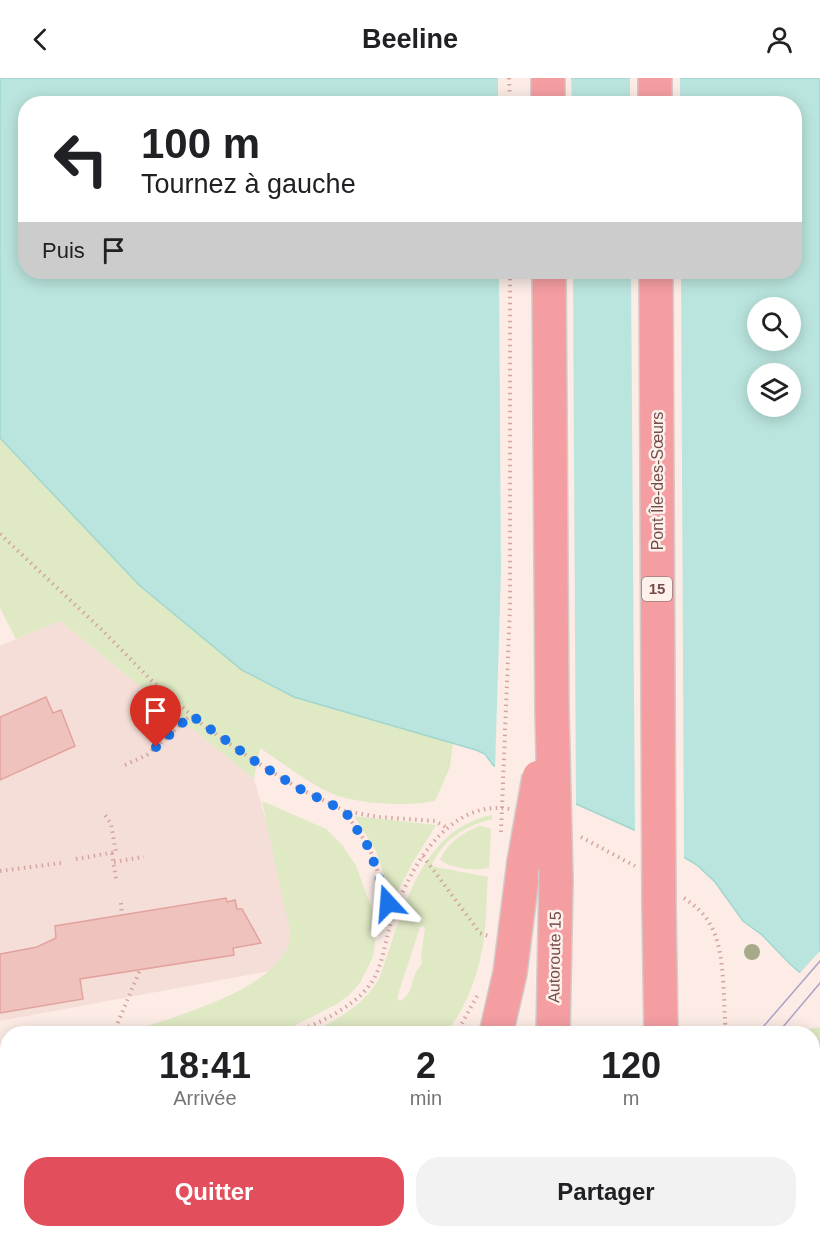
<!DOCTYPE html>
<html lang="fr">
<meta charset="utf-8">
<style>
body{margin:0;font-family:Helvetica,sans-serif;background:#f2f2f2;color:#202124;height:100vh;display:flex;flex-direction:column;font-size:22px;white-space:nowrap}
*{box-sizing:border-box;margin:0}
p{font-size:20px;color:#757577}
.icon{flex:none;width:33px;height:33px;fill:none;stroke:currentColor;stroke-width:2;stroke-linecap:round;stroke-linejoin:round}
.map{position:relative;flex:1;overflow:hidden}
.drawer{position:absolute;left:0px;top:948px;width:820px;height:212px;display:flex;flex-direction:column;background:#fff;border-radius:24px 24px 0 0;box-shadow:0 3px 15px #0003}
.drawer>*{flex:none}
.top-card{position:absolute;left:18px;top:18px;width:784px;height:183px;border-radius:24px;box-shadow:0 3px 15px #0003;background:#fff;color:#202124;overflow:hidden}
.tools{position:absolute;left:747px;top:219px;display:grid;gap:12px}
.tools a{display:grid;place-items:center;width:54px;height:54px;border-radius:50%;background:#fff;box-shadow:0 3px 15px #0003;font-size:30px}
.pin{position:absolute;display:grid;place-items:center;width:51px;height:51px;color:#fff;margin:-62px -26px;border-radius:50% 50% 50% 0;rotate:-45deg;box-shadow:0 0 6px #0007}
.pin .icon{rotate:45deg}
.me{position:absolute;width:66px;margin:-33px;rotate:341deg;stroke-linejoin:round;filter:drop-shadow(0 0 4px #0008)}
.turn{display:flex;align-items:center;gap:21px;height:126px;padding:0 24px;font-size:27px}
.turn .icon{width:78px;height:78px;stroke-width:2.5}
.turn b{display:block;font-size:42px;line-height:51px}
.then{display:flex;align-items:center;height:57px;padding:0 24px;background:#0003;gap:12px;font-size:22px}
.eta{display:flex;justify-content:space-evenly;align-items:center;height:102px;text-align:center}
.eta b{font-size:36px;font-weight:600;line-height:42px}
.primary-button{display:flex;gap:12px;margin-top:auto;padding:12px 24px}
.primary-button a{flex:1;height:69px;border-radius:24px;background:#e24e5b;color:#fff;font-size:24px;font-weight:600;line-height:69px;text-align:center}
.primary-button a+a{background:#f2f2f2;color:#202124}
header{display:flex;justify-content:space-between;align-items:center;height:78px;padding:0 24px;background:#fff;font-size:27px;font-weight:600}
.map>svg:first-child{display:block}
</style>
<header><svg class="icon" aria-label="back" viewBox="0 0 24 24"><path d="M15 5l-7 7 7 7"/></svg>Beeline<svg class="icon" aria-label="person" viewBox="0 0 24 24"><circle cx="12" cy="8" r="4"/><path d="M4 21q1-7 8-7t8 7"/></svg></header>
<div class="map">
<svg width="820" height="1159" viewBox="0 0 820 1159">
<rect width="100%" height="100%" fill="#fcece5"/>
<polygon fill="#f5ded7" points="60,543 254,701 307,886 0,943 0,568"/>
<g fill="#dfe9c4" fill-rule="evenodd">
<path d="M0 360 139 507 242 592 294 619 453 665 450 689 435 723C408 729 351 726 326 713 303 701 281 684 260 670L254 701 60 543 16 561 0 530Z"/>
<path d="M262 723 326 751 343 768 356 788 373 834 376 857 373 879 360 905 348 918 335 927 282 954 125 955C168 941 270 914 288 868 292 856 289 845 285 832Z"/>
<path d="M492 737V741C464 748 443 762 431 788L488 799C486 816 487 834 485 851 482 887 469 926 446 955H310C338 941 365 927 380 899 402 838 418 752 492 737ZM423 848 425 850 421 880 422 885C420 888 418 891 416 894 411 903 412 919 399 923L397 920 420 849Z"/>
<polygon points="354,738 436,747 413,784 393,823 376,773"/>
<path d="M481 748 491 751 489 790C474 793 453 791 440 782 446 766 466 752 481 748Z"/>
<polygon points="820,949 820,1159 700,1159 700,1152 813,1152 813,956 805,955 809,951"/>
<polygon points="118,1152 172,1152 172,1159 108,1159"/>
<polygon points="207,1152 259,1152 289,1159 202,1159"/>
<polygon points="411,1152 516,1152 515,1159 425,1159"/>
</g>
<path fill="#bae5de" stroke="#a1d6ce" stroke-width="1.5" fill-rule="evenodd" d="M0 0H820V912L790 886 762 857 743 843 715 804 697 787 650 759 509 696 493 687 485 676 476 672 294 619 242 592 139 507 0 360ZM26 26H795V194H26ZM758 230H790V262H758ZM758 296H790V328H758Z"/>
<g fill="#fcece5">
<polygon points="498,0 571,0 572,25 498,25"/>
<rect x="630" y="0" width="50" height="25"/>
<polygon points="499,194 573,194 576,728 495,692 501,494"/>
<polygon points="631,194 681,194 684,782 635,755"/>
<polygon points="820,873 820,914 819,915 798,897"/>
</g>
<g fill="#f0c2be" stroke="#e2a39e" stroke-width="1.5">
<polygon points="46,619 53,635 61,632 75,668 0,702 0,639"/>
<polygon points="226,820 227,824 235,822 237,831 242,831 261,865 233,870 234,877 80,901 83,921 0,935 0,876 37,869 56,860 55,848"/>
</g>
<g fill="none" stroke-linecap="round" stroke-linejoin="round">
<g stroke="#cfb3af" stroke-width="12">
<polyline id="service" points="94,1159 102,1152"/>
</g>
<g stroke="#cfb3af" stroke-width="26">
<g id="tertiary">
<polyline points="0,1042 8,1043"/>
<polyline points="0,1099 8,1101"/>
<polyline points="302,1152 328,1159"/>
<polyline points="385,1152 402,1159"/>
</g>
</g>
<g stroke="#d5cac9" stroke-width="36">
<g id="motorway">
<polyline points="548,0 548,26"/>
<polyline points="655,0 655,26"/>
<polyline points="549,194 552,633"/>
<polyline points="659,828 661,956"/>
<polyline points="496,956 510,895 524,784"/>
<polyline points="553,956 556,802"/>
<polyline points="662,1152 662,1159"/>
<polyline points="187,1159 189,1152"/>
<polyline points="549,1159 549,1152"/>
</g>
</g>
<g stroke="#d5a5a1" stroke-width="4" stroke-dasharray="1.5 4.5" stroke-linecap="butt">
<polyline points="509,0 510,26"/>
<polyline points="0,456 103,553 153,604 204,648 253,682 298,710 345,733 379,739 435,743 447,750"/>
<polyline points="125,687 147,677 191,637"/>
<polyline points="345,734 369,769 393,838"/>
<polyline points="581,759 635,788"/>
<polyline points="112,775 116,801"/>
<polyline points="423,778 480,855 491,859"/>
<polyline points="76,781 116,774 111,746 105,737"/>
<polyline points="114,784 144,779"/>
<polyline points="0,793 61,785"/>
<path d="M684 820C694 827 704 835 710 846 726 872 723 924 726 956"/>
<polyline points="121,825 122,837"/>
<polyline points="113,956 140,892"/>
<path d="M292 956C318 945 351 931 369 908 382 892 384 868 390 848 405 798 445 720 510 731"/>
<polyline points="456,956 477,918"/>
<polyline points="0,982 8,983"/>
<polyline points="813,1072 820,1078"/>
</g>
<use href="#service" stroke="#fff" stroke-width="9"/>
<use href="#tertiary" stroke="#fff" stroke-width="22"/>
<use href="#motorway" stroke="#f49ea2" stroke-width="33"/>
<g stroke="#aba4c5" stroke-width="1.5">
<polyline points="757,956 820,883"/>
<polyline points="777,956 820,905"/>
<polyline points="636,1159 639,1152"/>
<polyline points="653,1159 656,1152"/>
</g>
<g stroke="#d5cac9" stroke-width="36" stroke-linecap="butt">
<g id="motorway-bridge">
<polyline points="656,194 659,828"/>
<polyline points="552,633 556,802"/>
<polyline points="524,784 539,699"/>
</g>
</g>
<polyline stroke="#d5a5a1" stroke-width="4" stroke-dasharray="1.5 4.5" stroke-linecap="butt" points="501,754 510,529 510,194"/>
<use href="#motorway-bridge" stroke="#f49ea2" stroke-width="33"/>
</g>
<circle fill="#a6aa8b" cx="752" cy="874" r="8"/>
<g fill="none" stroke-linecap="round" stroke-linejoin="round">
<polyline stroke="#1a73e8" stroke-width="10" stroke-dasharray="0 18" points="156,669 191,637 253,682 298,710 345,733 369,770 388,825"/>
</g>
<g text-anchor="middle" stroke-width="5" stroke-linejoin="round" paint-order="stroke">
<rect fill="#fef1eb" stroke="#9d7e7b" stroke-width="1.5" x="642" y="499" width="30" height="24" rx="4.5"/>
<g font-size="15" font-weight="bold" fill="#744d4b">
<text x="657" y="516">15</text>
</g>
<g font-size="16" fill="#744d4b" stroke="#fef1eb">
<text transform="translate(657 403) rotate(-90)" y="6">Pont Île-des-Sœurs</text>
<text transform="translate(554 879) rotate(-89)" y="6">Autoroute 15</text>
</g>
</g>
</svg>
<div class="tools">
<a><svg class="icon" aria-label="search" viewBox="0 0 24 24"><circle cx="10" cy="10" r="6"/><path d="M15 15l6 6"/></svg></a>
<a><svg class="icon" aria-label="layers" viewBox="0 0 24 24"><path d="M12 4l9 5-9 5-9-5zM3 14l9 5 9-5"/></svg></a>
</div>
<div class="pin" style="left:156px;top:669px;background:#d93025"><svg class="icon" aria-label="arrive" viewBox="0 0 24 24"><path d="M6 21V4h12l-3 4 3 4H6"/></svg></div>
<svg class="me" style="left:388px;top:825px" viewBox="-20 -20 40 40"><path d="M0-17L14 15 0 8-14 15z" fill="#1a73e8" stroke="#fff" stroke-width="4"/></svg>
<div class="top-card">
<div class="turn"><svg class="icon" aria-label="left" viewBox="0 0 24 24"><path d="M17 20v-9H6M10 6l-5 5 5 5"/></svg><div><b>100 m</b>Tournez à gauche</div></div>
<div class="then">Puis<svg class="icon" aria-label="arrive" viewBox="0 0 24 24"><path d="M6 21V4h12l-3 4 3 4H6"/></svg></div>
</div>
<section class="drawer">
<div class="eta">
<div><b>18:41</b><p>Arrivée</p></div>
<div><b>2</b><p>min</p></div>
<div><b>120</b><p>m</p></div>
</div>
<div class="primary-button"><a>Quitter</a><a>Partager</a></div>
</section>
</div>
